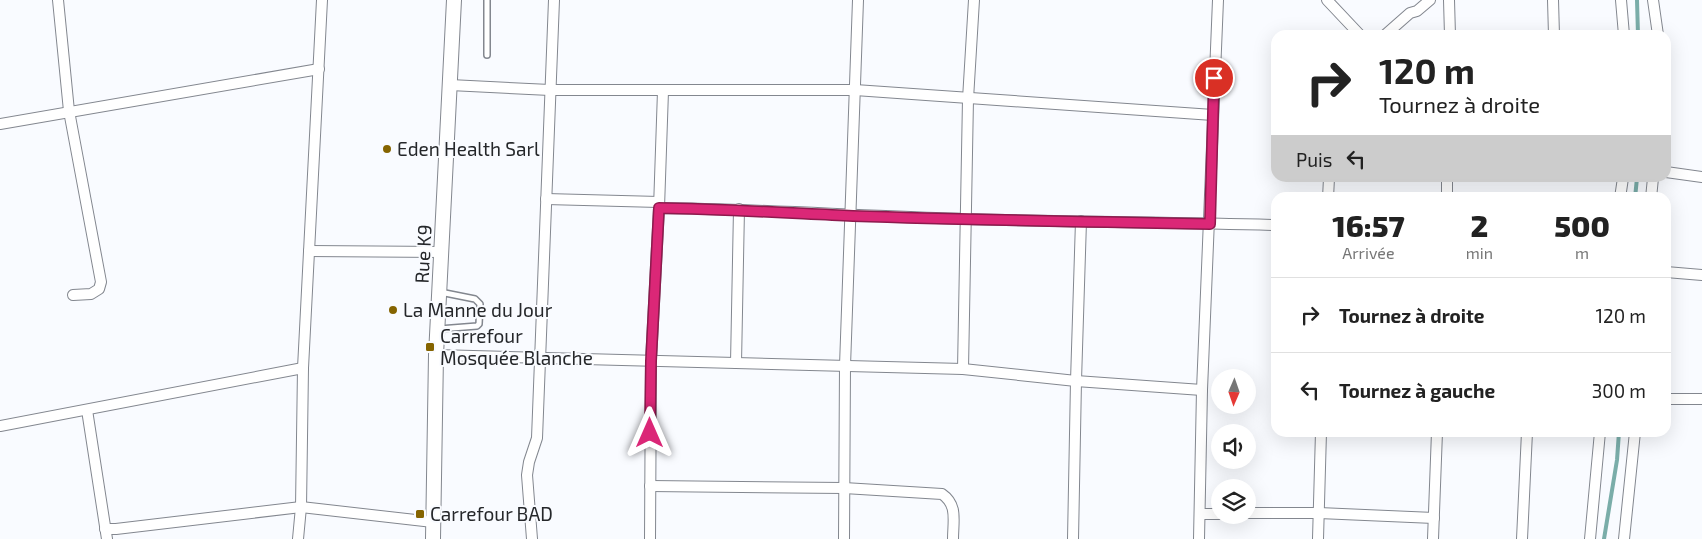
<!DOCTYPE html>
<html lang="fr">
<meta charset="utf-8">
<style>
body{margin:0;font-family:"Exo 2",sans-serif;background:#f2f2f2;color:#222;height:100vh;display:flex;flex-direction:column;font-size:19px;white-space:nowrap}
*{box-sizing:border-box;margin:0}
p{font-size:16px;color:#767676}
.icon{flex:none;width:28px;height:28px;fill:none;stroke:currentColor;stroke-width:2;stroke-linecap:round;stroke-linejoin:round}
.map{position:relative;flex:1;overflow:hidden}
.drawer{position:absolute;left:1271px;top:192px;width:400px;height:245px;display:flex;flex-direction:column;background:#fff;border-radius:15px;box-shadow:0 5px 20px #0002}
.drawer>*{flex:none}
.top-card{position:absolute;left:1271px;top:30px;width:400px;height:152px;border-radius:15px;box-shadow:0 5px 20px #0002;background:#fff;color:#222;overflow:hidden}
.needle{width:32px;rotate:182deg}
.controls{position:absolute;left:1211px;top:369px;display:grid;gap:10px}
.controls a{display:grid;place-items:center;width:45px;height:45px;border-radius:50%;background:#fff;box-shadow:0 5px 20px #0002;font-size:25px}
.pin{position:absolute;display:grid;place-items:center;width:42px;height:42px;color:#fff;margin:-21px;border:2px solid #fff;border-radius:50%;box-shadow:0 1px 5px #0007}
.me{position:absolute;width:55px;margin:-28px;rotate:0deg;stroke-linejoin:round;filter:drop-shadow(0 0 4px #0008)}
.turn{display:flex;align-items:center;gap:18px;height:105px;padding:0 25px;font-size:22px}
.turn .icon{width:65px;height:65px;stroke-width:2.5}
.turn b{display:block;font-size:35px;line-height:42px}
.then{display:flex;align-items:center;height:48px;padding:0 25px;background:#0003;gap:10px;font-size:19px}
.eta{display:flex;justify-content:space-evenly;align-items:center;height:85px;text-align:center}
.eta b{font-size:30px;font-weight:800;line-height:35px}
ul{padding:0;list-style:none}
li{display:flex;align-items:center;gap:15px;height:75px;padding:0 25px;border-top:1px solid #e0e0e0}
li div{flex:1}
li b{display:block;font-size:19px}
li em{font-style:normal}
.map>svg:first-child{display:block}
</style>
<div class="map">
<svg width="1702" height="539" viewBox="0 0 1702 539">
<rect width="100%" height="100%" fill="#f9fbff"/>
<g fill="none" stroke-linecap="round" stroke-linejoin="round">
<g stroke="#7aada9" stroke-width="4">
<polyline points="1637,0 1638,35"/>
<polyline points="1635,198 1637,178"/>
<polyline points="1604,539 1617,460 1619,432"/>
</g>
<g stroke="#83878f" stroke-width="8">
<g id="lane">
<polyline points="487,55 487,0"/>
<polyline points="439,329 477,326 479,324 480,304 475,299 440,292"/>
</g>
</g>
<g stroke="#83878f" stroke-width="12">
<g id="street">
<polyline points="58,0 69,111 101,282 99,289 91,294 73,295"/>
<polyline points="1327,0 1360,35"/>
<polyline points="1449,0 1450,35"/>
<polyline points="1553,0 1554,35"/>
<polyline points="1621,0 1624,35"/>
<polyline points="1653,0 1658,35"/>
<polyline points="1385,35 1410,13 1417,11 1430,0"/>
<polyline points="450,85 550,90 855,90 1213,115"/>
<polyline points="0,124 319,69"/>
<polyline points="1666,172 1702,177"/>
<polyline points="1328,198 1329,178"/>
<polyline points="1447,198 1447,178"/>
<polyline points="1620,198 1623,178"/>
<polyline points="1651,198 1653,178"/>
<polyline points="546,199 659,202"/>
<path d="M659 208C752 209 843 215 936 218 1049 222 1163 222 1276 225"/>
<polyline points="309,251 442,252"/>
<polyline points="1666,272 1702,275"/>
<polyline points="436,355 963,369 1076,381 1202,390"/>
<polyline points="736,363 739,209"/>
<polyline points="963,369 968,99 974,0"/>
<polyline points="1666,399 1702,399"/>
<polyline points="87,410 107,539"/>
<polyline points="0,426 303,368"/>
<path d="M650 486 844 488 942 494C958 505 953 521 953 539"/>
<polyline points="1248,513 1319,513 1434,518"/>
<polyline points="1200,514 1220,514"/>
<polyline points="105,529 116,529 301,507 433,522"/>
<polyline points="298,539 301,507 303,368 322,0"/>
<polyline points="532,539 527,475 529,462 537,438 554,0"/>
<polyline points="650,539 651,361 659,208 663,91"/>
<polyline points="844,539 845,366 858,0"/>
<polyline points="1073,539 1076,381 1081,221"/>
<polyline points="1199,539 1202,390 1218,0"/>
<polyline points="1318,539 1321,432"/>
<polyline points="1433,539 1437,432"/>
<polyline points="1522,539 1527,432"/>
<polyline points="1590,539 1600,432"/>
<polyline points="1624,539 1635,432"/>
</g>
</g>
<g stroke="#83878f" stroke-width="16">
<polyline id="secondary" points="433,539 436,355 454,0"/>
</g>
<use href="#lane" stroke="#fff" stroke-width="5"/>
<use href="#street" stroke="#fff" stroke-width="10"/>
<use href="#secondary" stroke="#fff" stroke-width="14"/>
</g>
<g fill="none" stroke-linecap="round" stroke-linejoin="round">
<g stroke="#8e194d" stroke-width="12">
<path id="route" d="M650 433 651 361 659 208C724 209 788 213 853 216 972 220 1091 222 1210 224L1214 78"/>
</g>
<use href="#route" stroke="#db2777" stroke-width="9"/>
</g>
<g fill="#856400" stroke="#f9fbff" stroke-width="2">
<circle cx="387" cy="149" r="5"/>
<circle cx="393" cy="310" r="5"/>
<rect x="425" y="342" width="10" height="10" rx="2.5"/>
<rect x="415" y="509" width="10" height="10" rx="2.5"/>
</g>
<g text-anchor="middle" stroke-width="4" stroke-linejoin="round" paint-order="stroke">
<g font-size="19" fill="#25272a" stroke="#f9fbff" text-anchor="start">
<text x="397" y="156">Eden Health Sarl</text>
<text x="403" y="317">La Manne du Jour</text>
<text x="440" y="343">Carrefour<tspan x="440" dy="22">Mosquée Blanche</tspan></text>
<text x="430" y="521">Carrefour BAD</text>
</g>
<g font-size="19" fill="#25272a" stroke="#f9fbff">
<text transform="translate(423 254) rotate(-87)" y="7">Rue K9</text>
</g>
</g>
</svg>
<div class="controls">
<a><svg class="needle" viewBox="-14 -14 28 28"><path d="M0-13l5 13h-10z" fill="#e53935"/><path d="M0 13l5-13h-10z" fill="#767676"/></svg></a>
<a><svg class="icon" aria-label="sound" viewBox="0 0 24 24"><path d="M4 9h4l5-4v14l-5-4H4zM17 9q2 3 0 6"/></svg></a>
<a><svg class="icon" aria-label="layers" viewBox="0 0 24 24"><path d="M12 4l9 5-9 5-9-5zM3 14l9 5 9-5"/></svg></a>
</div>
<div class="pin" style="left:1214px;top:78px;background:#d93025"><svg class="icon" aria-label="arrive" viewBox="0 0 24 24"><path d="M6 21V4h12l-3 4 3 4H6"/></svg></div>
<svg class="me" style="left:650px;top:433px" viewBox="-20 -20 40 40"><path d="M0-17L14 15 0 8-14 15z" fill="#db2777" stroke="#fff" stroke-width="4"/></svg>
<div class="top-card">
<div class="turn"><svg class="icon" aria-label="right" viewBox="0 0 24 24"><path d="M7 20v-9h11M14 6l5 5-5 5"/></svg><div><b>120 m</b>Tournez à droite</div></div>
<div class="then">Puis<svg class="icon" aria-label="left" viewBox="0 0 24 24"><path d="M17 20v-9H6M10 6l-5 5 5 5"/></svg></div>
</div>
<section class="drawer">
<div class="eta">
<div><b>16:57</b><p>Arrivée</p></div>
<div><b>2</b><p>min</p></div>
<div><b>500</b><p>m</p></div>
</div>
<ul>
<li><svg class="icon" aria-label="right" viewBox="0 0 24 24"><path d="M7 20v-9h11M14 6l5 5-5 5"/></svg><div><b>Tournez à droite</b></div><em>120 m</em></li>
<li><svg class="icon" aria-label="left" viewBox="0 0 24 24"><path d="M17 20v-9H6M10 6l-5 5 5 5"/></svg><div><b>Tournez à gauche</b></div><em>300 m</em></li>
</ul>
</section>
</div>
